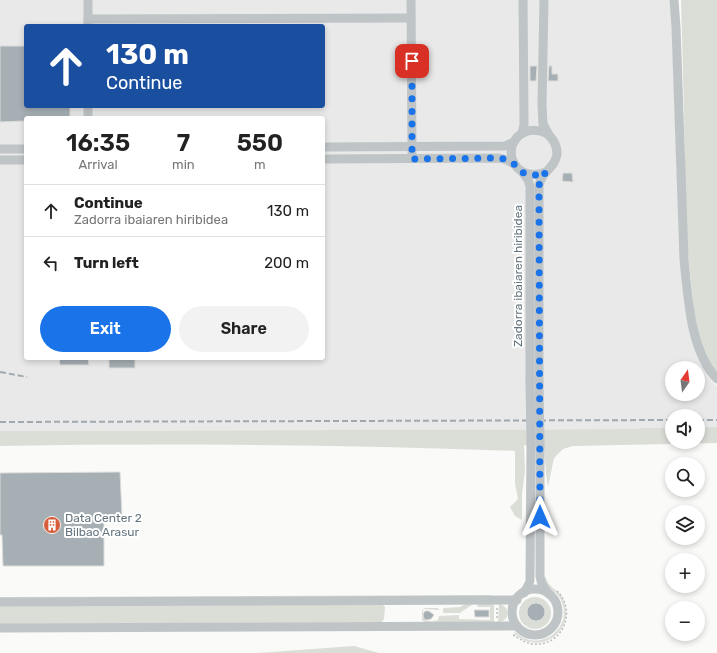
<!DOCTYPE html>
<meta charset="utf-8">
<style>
body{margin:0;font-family:Rubik,sans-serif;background:#f2f2f2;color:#222;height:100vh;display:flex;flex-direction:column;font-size:15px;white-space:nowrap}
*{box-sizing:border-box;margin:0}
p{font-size:13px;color:#767676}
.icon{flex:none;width:22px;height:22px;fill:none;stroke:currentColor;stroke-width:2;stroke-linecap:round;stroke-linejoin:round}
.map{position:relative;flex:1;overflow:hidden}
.sheet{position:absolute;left:24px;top:116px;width:301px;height:244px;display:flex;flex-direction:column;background:#fff;border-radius:4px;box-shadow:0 2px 6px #0003}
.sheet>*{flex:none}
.hud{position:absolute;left:24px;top:24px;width:301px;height:84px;border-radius:4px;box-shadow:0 2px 6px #0003;background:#1a4fa0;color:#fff;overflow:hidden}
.needle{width:26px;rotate:14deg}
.controls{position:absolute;left:665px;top:361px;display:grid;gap:8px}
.controls a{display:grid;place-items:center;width:40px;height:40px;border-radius:50%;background:#fff;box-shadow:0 2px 6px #0003;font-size:20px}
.pin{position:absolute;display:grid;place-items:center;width:34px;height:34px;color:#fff;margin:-17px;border-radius:8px;box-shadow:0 2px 6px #0006}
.me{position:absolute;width:44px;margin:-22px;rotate:0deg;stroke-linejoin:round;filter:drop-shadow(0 0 3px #0008)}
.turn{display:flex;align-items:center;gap:14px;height:84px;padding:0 16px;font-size:18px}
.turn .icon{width:52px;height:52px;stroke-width:2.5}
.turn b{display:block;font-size:28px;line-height:34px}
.eta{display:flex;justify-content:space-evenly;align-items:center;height:68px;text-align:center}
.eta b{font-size:24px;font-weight:600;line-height:28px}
.primary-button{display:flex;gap:8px;margin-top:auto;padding:8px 16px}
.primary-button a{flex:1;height:46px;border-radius:24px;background:#1a73e8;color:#fff;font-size:16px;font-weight:600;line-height:46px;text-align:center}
.primary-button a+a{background:#f2f2f2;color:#222}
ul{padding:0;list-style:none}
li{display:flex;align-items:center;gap:12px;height:52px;padding:0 16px;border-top:1px solid #e0e0e0}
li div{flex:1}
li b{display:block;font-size:15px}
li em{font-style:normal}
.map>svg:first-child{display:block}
</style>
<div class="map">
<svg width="717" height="653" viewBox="0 0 717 653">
<rect width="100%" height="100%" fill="#fafaf8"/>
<path fill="#e8e9e8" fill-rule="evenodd" d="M0 0H671L679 233 684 304 689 329 696 354 708 377 717 386V427H698V416H672V428H641L637 429 0 431ZM26 26H323V106H26ZM26 118H323V358H26ZM672 368H698V394H672Z"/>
<g fill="#daded7">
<polygon points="681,0 717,0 717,374 708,361 700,342 695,319 686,235 684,113"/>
<path d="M698 427H717V443L573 446 563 449 554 458 548 487 546 473 544 445H524L525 471 522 494V520L515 516 510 507 518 499 515 483V451C344 445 172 443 0 446V431L637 429 640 428H672V442H698Z"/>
<path d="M544 576 546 578C548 585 552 587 558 592 564 598 566 607 566 615 565 632 548 646 530 642 524 641 519 637 514 634L515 632C523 639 533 643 544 639 550 638 555 633 559 628 567 618 565 602 556 593 554 591 551 590 549 587 546 584 545 579 544 576Z"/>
<polygon points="492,595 492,596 0,598 0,597"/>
<circle cx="535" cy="613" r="16"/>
<polygon points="382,604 385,607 384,619 382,622 0,624 0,606"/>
<polygon points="465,604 471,604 472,605 461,612 461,613 443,613 443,609 444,608 460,607"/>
<path d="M479 604H494V622H425L422 620V610L425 608H437L439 609V610L425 609 423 610V618C427 623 433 621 438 620L439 616 459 615V619L490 620V607H478L477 605Z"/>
<path d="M499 604C505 605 509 610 507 617L503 621 498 622Z"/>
<polygon points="354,646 379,653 212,653 258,653"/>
</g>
<g fill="#a6afb4" stroke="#dcdcda">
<polygon points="0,46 26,46 26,106 70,106 70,115 69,118 26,118 26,121 0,122"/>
<polygon points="530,66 537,66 536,81 530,81"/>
<polygon points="549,66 552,66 552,74 558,74 558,81 548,81"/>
<polygon points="563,173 572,173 573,182 562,181"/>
<polygon points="59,358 88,358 89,365 60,365"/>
<rect x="109" y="358" width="26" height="10"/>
<polygon points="120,472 122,516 104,516 104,566 3,566 2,535 0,535 0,473"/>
<circle cx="536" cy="612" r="9"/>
<polygon points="474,610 489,610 489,617 475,617"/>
<polygon points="425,611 429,611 434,615 431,619 427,620 424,619 423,614"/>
</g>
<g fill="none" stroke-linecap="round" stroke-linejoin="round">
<g stroke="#babdc0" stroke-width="1.5" stroke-dasharray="2 2" stroke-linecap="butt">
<polyline points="497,608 497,618"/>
<path d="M513 635C520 639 525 643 533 644 563 647 578 610 556 590"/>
</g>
<g stroke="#bfc4c7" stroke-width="9">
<polyline points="88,0 88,26"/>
<polyline points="411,0 412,153"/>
<polyline points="544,0 542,104 543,124 549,135"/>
<path d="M674 0 676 27 684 259C688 297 690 351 717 379"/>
<polyline points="88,19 411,18"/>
<polyline points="88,106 88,118"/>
<polyline points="522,133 524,125 524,119 523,0"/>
<polyline points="323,147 505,146 514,142"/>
<polyline points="0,149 26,149"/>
<polyline points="323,159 499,158 507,160 514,164"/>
<polyline points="0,160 26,160"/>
<polyline points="523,173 528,180 530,186 530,382"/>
<path d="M539 382V186C541 171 555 169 557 154 557 146 553 138 546 133 539 130 532 129 525 132 499 143 512 185 546 172"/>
<path d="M540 445V576C541 584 544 588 549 594"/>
<circle cx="535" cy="612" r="23"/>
<polyline points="524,593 529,584 530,580 531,445"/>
<polyline points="0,602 517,600"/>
<polyline points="0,628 517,626"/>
</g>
<g stroke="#a1a8ad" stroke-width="2" stroke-dasharray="6 3" stroke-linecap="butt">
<polyline points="0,372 27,377"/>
<polyline points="698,420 717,420"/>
<polyline points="0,422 672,420"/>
</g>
<g stroke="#bfc4c7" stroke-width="9">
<polyline points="530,382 531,445"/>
<polyline points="539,382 540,445"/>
</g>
</g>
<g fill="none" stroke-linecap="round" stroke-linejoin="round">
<path stroke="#1a73e8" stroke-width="7" stroke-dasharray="0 12.6" d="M412 61V159L500 158C505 159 510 161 514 164 516 166 517 168 518 169 527 177 536 176 546 172 542 177 540 180 539 186L540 517"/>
</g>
<defs>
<g id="building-disc" transform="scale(0.9)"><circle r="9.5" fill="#d65d3b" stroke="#fff"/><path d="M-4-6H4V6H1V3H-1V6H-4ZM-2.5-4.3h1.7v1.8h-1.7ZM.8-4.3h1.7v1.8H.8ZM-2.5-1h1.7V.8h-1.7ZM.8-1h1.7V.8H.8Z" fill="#fff"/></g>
</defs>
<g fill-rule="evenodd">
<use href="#building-disc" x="52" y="525"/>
</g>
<g text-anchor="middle" stroke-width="4" stroke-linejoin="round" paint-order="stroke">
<g font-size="12" fill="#667680" stroke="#fff">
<text transform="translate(518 276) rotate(-90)" y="4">Zadorra ibaiaren hiribidea</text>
</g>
<g font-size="12" fill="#667680" stroke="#fff" text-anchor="start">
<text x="65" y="522">Data Center 2<tspan x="65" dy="14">Bilbao Arasur</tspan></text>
</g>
</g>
</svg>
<div class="controls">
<a><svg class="needle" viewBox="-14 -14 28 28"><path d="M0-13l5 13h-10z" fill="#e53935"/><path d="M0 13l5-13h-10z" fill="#767676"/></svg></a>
<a><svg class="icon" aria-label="sound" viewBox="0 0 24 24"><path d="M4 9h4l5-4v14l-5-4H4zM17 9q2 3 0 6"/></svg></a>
<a><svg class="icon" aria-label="search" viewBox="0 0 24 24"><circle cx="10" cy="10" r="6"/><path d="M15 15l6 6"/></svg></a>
<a><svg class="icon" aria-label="layers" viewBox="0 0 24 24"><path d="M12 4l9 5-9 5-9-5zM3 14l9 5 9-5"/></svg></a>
<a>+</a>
<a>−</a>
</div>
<div class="pin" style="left:412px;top:61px;background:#d93025"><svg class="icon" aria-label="arrive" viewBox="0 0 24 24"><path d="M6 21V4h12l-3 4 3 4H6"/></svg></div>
<svg class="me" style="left:540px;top:517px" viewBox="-20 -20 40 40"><path d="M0-17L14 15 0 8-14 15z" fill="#1a73e8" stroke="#fff" stroke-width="4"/></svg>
<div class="hud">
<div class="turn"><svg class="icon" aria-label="ahead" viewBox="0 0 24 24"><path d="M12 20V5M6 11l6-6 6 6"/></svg><div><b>130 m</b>Continue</div></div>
</div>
<section class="sheet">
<div class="eta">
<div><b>16:35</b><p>Arrival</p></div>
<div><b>7</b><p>min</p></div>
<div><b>550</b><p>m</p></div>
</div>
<ul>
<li><svg class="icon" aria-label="ahead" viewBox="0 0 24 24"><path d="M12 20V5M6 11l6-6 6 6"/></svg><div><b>Continue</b><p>Zadorra ibaiaren hiribidea</p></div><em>130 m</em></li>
<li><svg class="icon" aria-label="left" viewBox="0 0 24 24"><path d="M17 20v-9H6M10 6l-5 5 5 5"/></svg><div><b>Turn left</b></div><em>200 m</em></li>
</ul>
<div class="primary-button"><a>Exit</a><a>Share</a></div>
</section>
</div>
